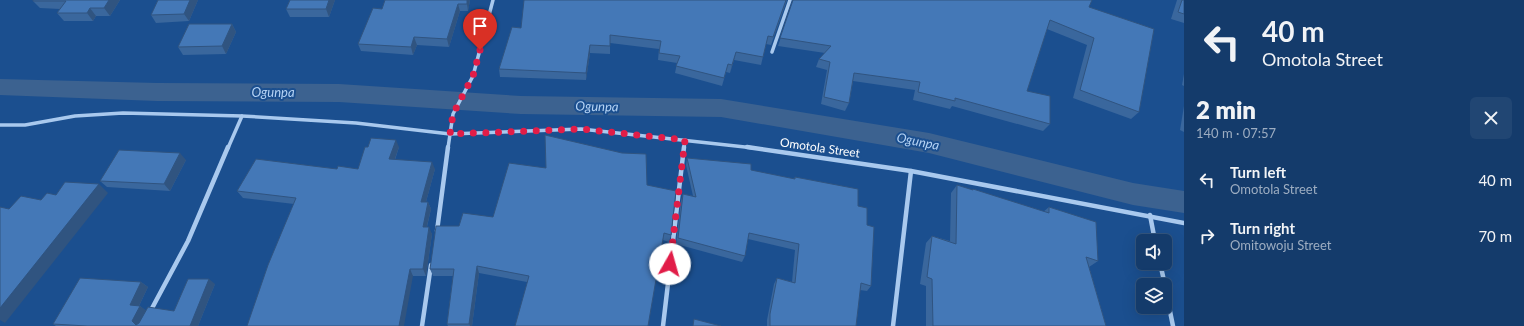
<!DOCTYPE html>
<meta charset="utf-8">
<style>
body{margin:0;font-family:Lato,sans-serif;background:#214673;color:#f1f3f6;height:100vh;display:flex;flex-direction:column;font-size:15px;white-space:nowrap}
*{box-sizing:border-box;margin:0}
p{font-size:13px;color:#9dadc1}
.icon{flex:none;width:22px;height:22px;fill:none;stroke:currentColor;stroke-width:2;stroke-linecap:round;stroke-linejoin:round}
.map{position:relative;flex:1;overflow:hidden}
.drawer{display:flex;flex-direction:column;background:#143b6b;width:340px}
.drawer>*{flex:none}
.hud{background:#143b6b;color:#f1f3f6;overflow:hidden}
.buttons{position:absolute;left:1136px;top:234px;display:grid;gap:8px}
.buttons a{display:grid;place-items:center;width:36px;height:36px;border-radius:6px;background:#143b6b;box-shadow:0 4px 16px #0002,0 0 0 1px #33557e;font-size:20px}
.pin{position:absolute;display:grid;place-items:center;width:34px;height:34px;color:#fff;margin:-41px -17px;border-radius:50% 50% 50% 0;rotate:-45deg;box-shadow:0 0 4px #0007}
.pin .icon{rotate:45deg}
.me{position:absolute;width:44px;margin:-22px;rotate:7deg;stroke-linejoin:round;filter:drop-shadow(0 0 3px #0008)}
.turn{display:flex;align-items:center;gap:14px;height:84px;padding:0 12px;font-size:18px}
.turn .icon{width:52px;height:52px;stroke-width:2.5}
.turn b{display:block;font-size:28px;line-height:34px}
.round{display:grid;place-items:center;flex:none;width:42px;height:42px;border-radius:6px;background:#214673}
.headline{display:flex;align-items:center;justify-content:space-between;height:68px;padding:0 12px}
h1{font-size:24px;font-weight:800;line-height:30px}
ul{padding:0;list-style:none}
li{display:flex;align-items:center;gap:12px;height:56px;padding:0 12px}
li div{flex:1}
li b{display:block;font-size:15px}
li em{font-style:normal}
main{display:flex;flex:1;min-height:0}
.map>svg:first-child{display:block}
</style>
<main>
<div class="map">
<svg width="1184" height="326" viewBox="0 0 1184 326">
<rect width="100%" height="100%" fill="#1b4f8f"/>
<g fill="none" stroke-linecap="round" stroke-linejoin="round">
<polygon fill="#3c6290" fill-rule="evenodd" points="0,79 157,83 339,84 521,96 721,99 929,133 1133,183 1184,191 1184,213 1133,205 929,153 721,117 521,114 339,102 157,101 0,95"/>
<g stroke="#a9c9ee" stroke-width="3.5">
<polyline points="772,52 790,0"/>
<polyline points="0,125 25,125 75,116 123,113 242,116 356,123 450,134 581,129 754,148"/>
<polyline points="228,148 242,116"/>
<polyline points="448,148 453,114 473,76 493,0"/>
<polyline points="684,148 685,140"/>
</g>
<g stroke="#a9c9ee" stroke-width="4.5">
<polyline points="747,147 911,171 1184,223"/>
<polyline points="1150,215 1155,241"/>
<polyline points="437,231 448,147"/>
<polyline points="1160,263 1165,285"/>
<polyline points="1165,287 1173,326"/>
<polyline points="150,312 188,241 228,147"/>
<polyline points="422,326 431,265"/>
<polyline points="663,326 684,147"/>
<polyline points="893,326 911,171"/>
</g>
</g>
<g fill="#3a679d">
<polygon points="33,0 120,0 110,16 96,16 93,21 64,21 57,13 60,9 40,8 33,1"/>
<polygon points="198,0 189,21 156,23 151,15"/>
<polygon points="335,0 329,17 290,17 286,9"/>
<polygon points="385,0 470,0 468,11 460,11 449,47 417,45 413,55 361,51 358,44 382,9"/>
<polygon points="787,0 771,45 766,44 761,65 734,60 730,73 726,72 722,86 675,73 677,63 658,60 659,49 610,43 610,54 590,53 586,80 500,77 499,69 521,28"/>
<polygon points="792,0 1092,0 1089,7 1139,112 1131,119 1073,98 1087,45 1047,29 1027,91 1050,124 1043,131 952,106 950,109 913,100 915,90 853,81 849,103 845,111 821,104 827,70 816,67 819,59 825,53 778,46 793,1"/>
<polygon points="1177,0 1184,0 1184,23 1171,19"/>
<polygon points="232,24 236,32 226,54 183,55 178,47"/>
<polygon points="1184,74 1184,86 1182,85"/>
<polygon points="1184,106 1184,132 1180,130"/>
<polygon points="399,147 395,160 435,169 426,202 428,202 431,209 427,227 432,234 426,276 413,276 294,204 243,198 237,191 337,169 358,169"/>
<polygon points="687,158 794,179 795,177 858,206 867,225 871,286 867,291 860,290 856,326 767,326 767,320 774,284 777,278 792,282 795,250 748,239 745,256 742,262 676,244 681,201 683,194 693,196 686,165"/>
<polygon points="186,160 170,191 107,187 100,181"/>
<polygon points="647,185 671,235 669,242 663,240 527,282 479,273 472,326 448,326 447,324 453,276 433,276 430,269 459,226 493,217"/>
<polygon points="957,185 972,190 973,189 1043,212 1049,207 1098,261 1089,267 1106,326 926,326 926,286 920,284 926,243 932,236 950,241 951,193"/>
<polygon points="141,282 148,287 139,306 140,306 146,311 174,311 215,284 198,326 56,326 53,324"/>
</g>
<g fill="#305480">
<polygon points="109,0 120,0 110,16 104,8"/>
<polygon points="190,0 198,0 189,21 184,14"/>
<polygon points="329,0 335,0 329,17 326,9"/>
<polygon points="467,0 470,0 468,11 467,4"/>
<polygon points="458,4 460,11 449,47 447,39"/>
<polygon points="90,8 96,16 93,21 87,13"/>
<polygon points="232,24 236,32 226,54 222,46"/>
<polygon points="414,37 417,45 413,55 411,47"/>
<polygon points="590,45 590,53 586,80 586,73"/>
<polygon points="736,52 734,60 730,73 732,65"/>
<polygon points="396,140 399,147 392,167 389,159"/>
<polygon points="180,153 186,160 170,191 164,184"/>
<polygon points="432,162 435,169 424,209 421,202"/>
<polygon points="99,184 108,193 5,323 0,320 0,308"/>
<polygon points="428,202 431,209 425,234 423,227"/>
<polygon points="429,227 432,234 426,276 423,269"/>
<polygon points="477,266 479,273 472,326 470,326 469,324"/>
<polygon points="410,269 413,276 404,326 399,326"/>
<polygon points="209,279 215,284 198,326 190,326"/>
<polygon points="141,282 148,287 137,310 130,305"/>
<polygon points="140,306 147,311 139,326 136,325 132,321"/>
</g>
<g fill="#4478b7" stroke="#305480">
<polygon points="33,0 109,0 104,8 90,8 87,13 57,13 66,1 33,1"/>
<polygon points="158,0 190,0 184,14 151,15"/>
<polygon points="290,0 329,0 326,9 286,9"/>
<polygon points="385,0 467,0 467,4 458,4 447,39 414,37 411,47 358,44 373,8 382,9"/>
<polygon points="524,0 786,0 773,37 768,36 763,57 736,52 732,65 728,64 724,78 676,66 680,56 659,53 661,41 610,35 610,46 590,45 586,73 499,69 512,27 521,28"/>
<polygon points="793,0 1092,0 1089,7 1154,29 1139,112 1080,90 1094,38 1050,20 1027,91 1050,96 1050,124 955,98 955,101 918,92 920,82 854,73 849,103 824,97 830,62 819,59 831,46 780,38"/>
<polygon points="1182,0 1184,0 1184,14 1178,12"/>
<polygon points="189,24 232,24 222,46 178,47"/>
<polygon points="545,135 622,153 646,154 647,185 676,191 671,235 664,233 648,326 515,326 529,276 477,266 469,324 447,324 454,269 430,269 436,226 459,226 463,213 493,217 509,163 546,168"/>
<polygon points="371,138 396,140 389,159 432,162 421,202 428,202 423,227 429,227 423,269 410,269 399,326 247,326 268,265 296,198 237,191 256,159 337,169 338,166 358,169 365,147 368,147"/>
<polygon points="119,150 180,153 164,184 100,181"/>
<polygon points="687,158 751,164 751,170 795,179 795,177 858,189 858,206 867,208 867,225 874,227 871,286 861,283 856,326 770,326 770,314 777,278 795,283 799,244 749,233 745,256 678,238 683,194 696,197"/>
<polygon points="65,182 99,184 0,308 0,207 9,209 21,196 41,200 47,193 56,195"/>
<polygon points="957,185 973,190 973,189 1049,213 1049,207 1096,222 1098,261 1086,257 1106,326 933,326 932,279 927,277 932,236 956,244"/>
<polygon points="80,278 141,282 130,305 140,306 132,321 136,325 139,323 148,307 174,311 188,279 209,279 190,326 87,326 53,324"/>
<polygon points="694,319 721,326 693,326"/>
</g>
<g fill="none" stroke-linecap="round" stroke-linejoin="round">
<polyline stroke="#e11d48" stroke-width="7" stroke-dasharray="0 12.6" points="480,50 473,76 453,114 450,134 581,129 685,140 670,264"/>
</g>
<g text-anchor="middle" stroke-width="4" stroke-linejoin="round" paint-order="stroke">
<g font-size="12" fill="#fff" stroke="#1b4f8f">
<text transform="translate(820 148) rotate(8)" y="4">Omotola Street</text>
</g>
<g font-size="13" font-style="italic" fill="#b5d3f5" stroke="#1b4f8f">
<text x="273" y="97">Ogunpa</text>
<text transform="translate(597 106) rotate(1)" y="5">Ogunpa</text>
<text transform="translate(918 141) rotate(11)" y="5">Ogunpa</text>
</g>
</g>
</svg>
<div class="buttons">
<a><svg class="icon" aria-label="sound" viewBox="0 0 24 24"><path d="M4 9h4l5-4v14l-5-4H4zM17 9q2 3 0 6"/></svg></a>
<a><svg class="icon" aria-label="layers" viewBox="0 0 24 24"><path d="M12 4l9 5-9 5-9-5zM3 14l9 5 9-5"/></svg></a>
</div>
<div class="pin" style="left:480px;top:50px;background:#d93025"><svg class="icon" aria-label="arrive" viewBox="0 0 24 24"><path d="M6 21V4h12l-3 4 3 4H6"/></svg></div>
<svg class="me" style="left:670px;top:264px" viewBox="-20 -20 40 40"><circle r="19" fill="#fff"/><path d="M0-13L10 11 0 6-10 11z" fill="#e11d48"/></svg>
</div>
<section class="drawer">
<div class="hud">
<div class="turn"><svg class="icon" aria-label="left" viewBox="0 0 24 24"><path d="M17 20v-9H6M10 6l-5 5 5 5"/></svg><div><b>40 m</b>Omotola Street</div></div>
</div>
<div class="headline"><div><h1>2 min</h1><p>140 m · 07:57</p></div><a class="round"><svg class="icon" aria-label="close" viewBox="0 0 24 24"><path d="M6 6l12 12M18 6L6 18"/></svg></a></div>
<ul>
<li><svg class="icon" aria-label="left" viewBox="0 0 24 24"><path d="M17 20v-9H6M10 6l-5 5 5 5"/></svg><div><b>Turn left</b><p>Omotola Street</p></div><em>40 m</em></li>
<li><svg class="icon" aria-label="right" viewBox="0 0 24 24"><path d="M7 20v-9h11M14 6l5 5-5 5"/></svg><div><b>Turn right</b><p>Omitowoju Street</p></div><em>70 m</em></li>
</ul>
</section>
</main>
